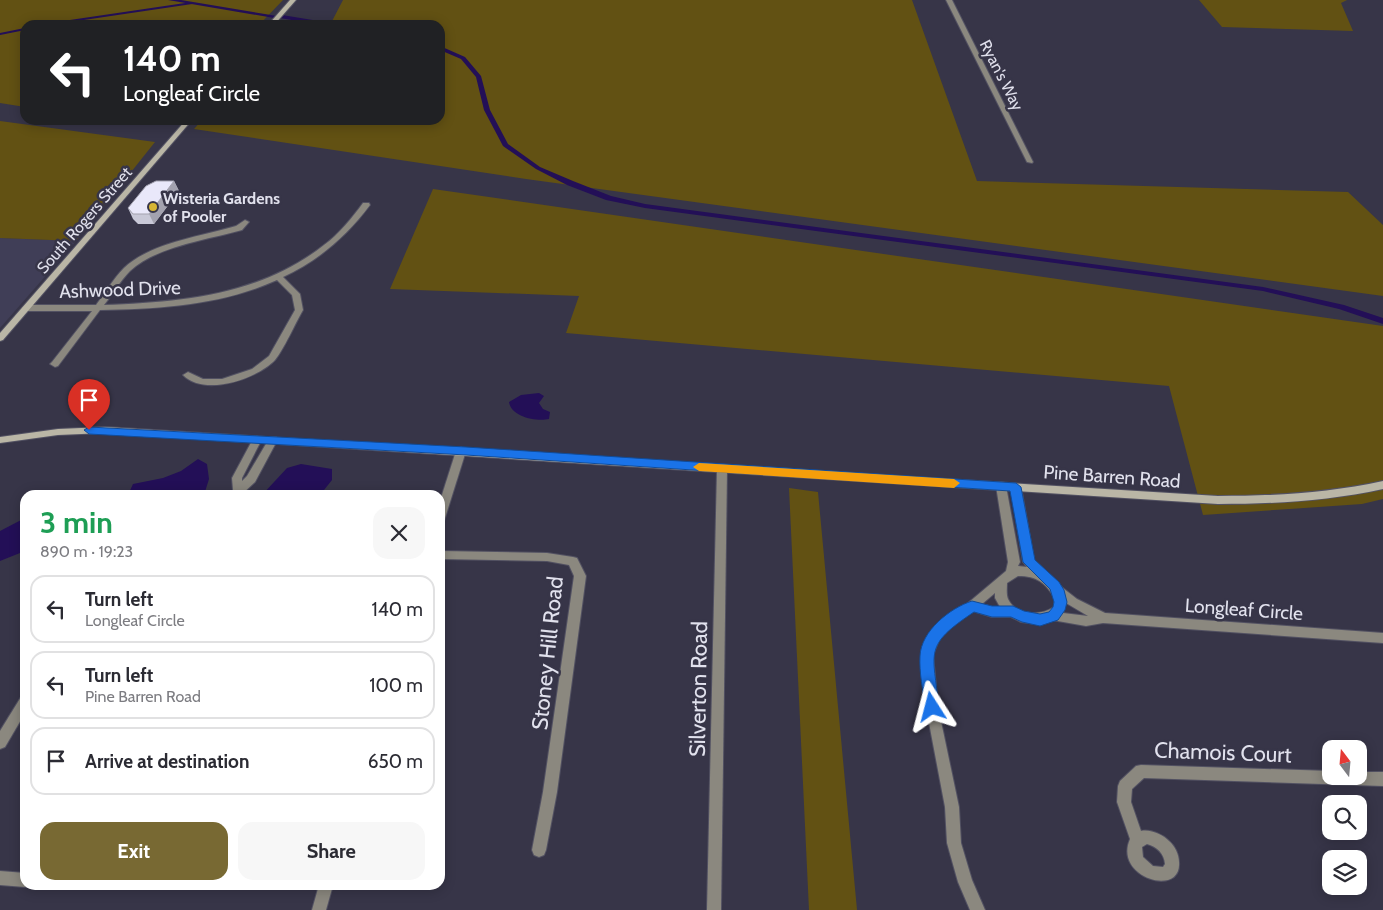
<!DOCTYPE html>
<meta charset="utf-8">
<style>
body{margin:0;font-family:Cabin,sans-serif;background:#f7f7f7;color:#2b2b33;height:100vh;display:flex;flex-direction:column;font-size:19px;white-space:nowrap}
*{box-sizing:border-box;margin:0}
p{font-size:16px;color:#7c7c81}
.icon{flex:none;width:28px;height:28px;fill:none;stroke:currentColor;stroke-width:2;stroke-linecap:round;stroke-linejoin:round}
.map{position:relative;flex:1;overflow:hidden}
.panel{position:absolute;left:20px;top:490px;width:425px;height:400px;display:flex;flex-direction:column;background:#fff;border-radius:15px;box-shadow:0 2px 12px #0003}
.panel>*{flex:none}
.guide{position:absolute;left:20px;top:20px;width:425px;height:105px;border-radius:15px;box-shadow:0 2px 12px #0003;background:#202124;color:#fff;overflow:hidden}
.needle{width:32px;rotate:344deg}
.fabs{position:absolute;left:1322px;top:740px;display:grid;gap:10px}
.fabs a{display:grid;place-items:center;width:45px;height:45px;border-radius:10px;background:#fff;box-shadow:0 2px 12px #0003;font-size:25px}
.pin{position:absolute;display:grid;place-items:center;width:42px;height:42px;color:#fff;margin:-51px -21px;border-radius:50% 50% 50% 0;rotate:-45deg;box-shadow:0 0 5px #0007}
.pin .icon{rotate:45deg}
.me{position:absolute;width:55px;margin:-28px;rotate:351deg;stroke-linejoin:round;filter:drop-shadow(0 0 4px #0008)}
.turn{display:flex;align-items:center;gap:18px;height:105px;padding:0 20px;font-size:22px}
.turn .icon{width:65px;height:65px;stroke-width:2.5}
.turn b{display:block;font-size:35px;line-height:42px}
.round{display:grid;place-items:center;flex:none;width:52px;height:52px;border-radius:15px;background:#f7f7f7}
.headline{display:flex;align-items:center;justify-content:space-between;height:85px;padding:0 20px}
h1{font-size:30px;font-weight:700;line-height:38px;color:#1e9e55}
.button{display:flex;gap:10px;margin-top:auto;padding:10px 20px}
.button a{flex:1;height:58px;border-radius:15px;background:#786933;color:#fff;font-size:20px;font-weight:700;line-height:58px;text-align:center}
.button a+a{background:#f7f7f7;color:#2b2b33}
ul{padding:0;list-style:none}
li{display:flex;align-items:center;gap:15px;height:68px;margin:0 10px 8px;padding:0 10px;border:2px solid #e1e1e2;border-radius:15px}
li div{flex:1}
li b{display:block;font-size:19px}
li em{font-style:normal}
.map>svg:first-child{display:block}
</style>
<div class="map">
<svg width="1383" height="910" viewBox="0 0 1383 910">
<rect width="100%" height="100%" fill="#373548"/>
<polygon fill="#403e57" points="0,238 76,241 0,328"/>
<g fill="#625113">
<polygon points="0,0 283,0 259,25 25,25 25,107 0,103"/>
<polygon points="343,0 912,0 977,181 1348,192 1383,225 1383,296 526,179 194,129 202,120 440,120 440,25 330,25"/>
<polygon points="1199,0 1347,0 1341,3 1353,31 1222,27"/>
<polygon points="0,121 155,142 76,241 0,238"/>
<polygon points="433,189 1383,326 1383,499 1362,504 1203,515 1169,386 566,333 579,296 390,289"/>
<polygon points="789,488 818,492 857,910 809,910"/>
</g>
<g fill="#230f57">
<path d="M539 393 544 396 539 403 543 409 550 412 549 419C537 422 511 417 509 402L521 395Z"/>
<polygon points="198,459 207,464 209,479 204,495 128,495 133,484 163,478 181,471"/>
<polygon points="301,464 332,469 332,480 320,495 262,495 287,468"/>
<polygon points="25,518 25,551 0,561 0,531"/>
</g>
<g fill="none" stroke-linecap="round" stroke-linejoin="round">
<g stroke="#230f57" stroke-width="2">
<polyline points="43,25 192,3"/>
<polyline points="0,34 25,29"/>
</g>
<g fill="#230f57" fill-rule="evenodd">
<polygon points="168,0 181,0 277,16 274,18"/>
<polygon points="282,15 331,23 334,25 321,25 280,18 280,16"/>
<polygon points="440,46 465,57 481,76 490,110 508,144 540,167 573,181 611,196 645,204 1263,287 1344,305 1383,318 1383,324 1339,309 1263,291 645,208 606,200 567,185 536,169 503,146 484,110 476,77 461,59 440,50"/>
</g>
<g stroke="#525162" stroke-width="2">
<g id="street">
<polygon points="946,0 952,0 1033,162 1032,163 1027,162"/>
<path d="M363 203H369L370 205C347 236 318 261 283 277L300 294 303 310C296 322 283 351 275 360 257 379 204 397 183 375L188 372 203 379H222L252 369 269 356 295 310 292 295 277 280C222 305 160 309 100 310L58 366 55 367 50 364 52 362 92 311H26L22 308 26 305H96C105 293 113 279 124 268 150 243 202 236 236 226L245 220 249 222 242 230C207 240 157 246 130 271 120 281 113 294 104 305 182 302 261 295 324 245 339 234 352 218 363 203Z"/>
<polygon points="257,436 262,439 242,478 242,481 247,476 270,437 276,437 278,439 255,482 241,495 229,495 233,490 232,478 254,437"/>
<polygon points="461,447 466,451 445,518 444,521 440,522 440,501 456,451"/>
<polygon points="722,465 727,469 721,910 707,910 717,469"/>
<path d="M1001 482 1005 483 1006 486 1020 562 1018 566 1027 567 1023 562 1011 487 1012 484H1020L1021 487 1034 560 1059 585 1077 599 1105 613 1383 633V643L1103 623 1086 626 1052 620 1036 624 1021 622 1011 617H992L973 611 947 630 939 640 933 655 938 707 959 807 961 843 972 880 985 910H970L958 882 947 843 945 807 926 707 921 655 930 633 939 622 968 603 1006 571 1008 562 996 486 997 483ZM1018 576C1037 576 1046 583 1055 599L1054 607C1040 616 1016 616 1008 599 1006 594 1007 588 1007 583ZM995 593V598L1000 607H992L982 604ZM1066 603 1088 616 1063 613Z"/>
<polygon points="440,551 547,553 573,557 577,558 586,576 557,792 546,850 544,855 539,857 534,855 532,850 543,792 574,576 569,565 547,561 440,559"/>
<polygon points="25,695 25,713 5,747 0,749 0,731 21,697"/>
<path d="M1141 765 1331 771V776H1359V772H1383V786L1144 778 1132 789 1131 802 1141 831C1151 829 1163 835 1169 841 1175 846 1179 855 1179 862 1182 898 1113 878 1130 839L1117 802 1118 786 1120 781 1136 766ZM1147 844C1157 847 1164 853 1165 864L1163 867 1153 866 1143 857 1142 847Z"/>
<polygon points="0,871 25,873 25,885 30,885 25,887 0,885"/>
<polygon points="319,885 333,885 326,910 312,910"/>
</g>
</g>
<g stroke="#525162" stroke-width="2">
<g id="secondary">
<polygon points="290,0 296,0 274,25 268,25"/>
<polygon points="186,120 192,120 3,340 0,341 0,333"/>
<path d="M105 427 1218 496C1274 496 1328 493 1383 481V489C1328 501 1274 504 1218 504L105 433 58 435 0 443V437L58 429Z"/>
</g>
</g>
<use href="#street" fill="#8b887f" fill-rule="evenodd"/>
<use href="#secondary" fill="#bab6a6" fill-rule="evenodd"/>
</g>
<polygon fill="#c8c8d7" points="174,181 179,191 154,224 138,224 133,219 128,208"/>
<polygon fill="#a3a2af" points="174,181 179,191 154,224 149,214"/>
<polygon fill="#e9e8fa" stroke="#a3a2af" points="156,181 174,181 149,214 133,214 128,208 146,186"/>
<path fill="#1a73e8" stroke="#114b97" d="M89 427 466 447 1016 483 1021 487 1035 560 1059 582 1064 590 1067 602 1065 610 1058 620 1040 626 1022 622 1011 617H992L974 612C923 646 933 651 939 707L937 712 932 714 927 712 925 707C923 691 919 672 920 656 921 631 950 608 972 601L992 606H1013L1024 611 1040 614 1049 612 1053 607 1054 602 1050 589 1023 562 1010 491 466 455 89 434 84 430Z"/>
<polygon fill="#f59e0b" points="699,463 954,479 960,483 954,488 699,471 693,467"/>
<circle fill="#d6b534" stroke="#373548" stroke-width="2" cx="153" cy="207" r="5"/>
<g text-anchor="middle" stroke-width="5" stroke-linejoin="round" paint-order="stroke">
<g font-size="16" fill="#e1e1ed" stroke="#373548">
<text transform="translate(1002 75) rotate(63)" y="6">Ryan's Way</text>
<text transform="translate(84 220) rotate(-49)" y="6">South Rogers Street</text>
</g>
<g font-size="16" font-weight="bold" fill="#e1e1ed" stroke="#373548" text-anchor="start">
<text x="163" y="204">Wisteria Gardens<tspan x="163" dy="18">of Pooler</tspan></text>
</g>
<g font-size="19" fill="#e1e1ed" stroke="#373548">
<text transform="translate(120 289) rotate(-2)" y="7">Ashwood Drive</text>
<text transform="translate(1112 476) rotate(4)" y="7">Pine Barren Road</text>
<text transform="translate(1244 609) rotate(4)" y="7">Longleaf Circle</text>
</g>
<g font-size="22" fill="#e1e1ed" stroke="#373548">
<text transform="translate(547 653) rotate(-84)" y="8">Stoney Hill Road</text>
<text transform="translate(698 689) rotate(-89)" y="8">Silverton Road</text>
<text transform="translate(1223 752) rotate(2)" y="8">Chamois Court</text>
</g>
</g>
</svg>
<div class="fabs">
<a><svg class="needle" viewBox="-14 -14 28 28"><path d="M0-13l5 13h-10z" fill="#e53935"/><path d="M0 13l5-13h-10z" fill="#7c7c81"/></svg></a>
<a><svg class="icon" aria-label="search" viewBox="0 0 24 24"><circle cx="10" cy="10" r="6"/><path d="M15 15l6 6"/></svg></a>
<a><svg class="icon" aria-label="layers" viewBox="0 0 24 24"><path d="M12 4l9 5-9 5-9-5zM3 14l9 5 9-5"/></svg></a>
</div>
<div class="pin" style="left:89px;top:430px;background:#d93025"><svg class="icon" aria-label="arrive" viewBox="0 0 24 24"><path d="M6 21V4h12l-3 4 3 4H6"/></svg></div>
<svg class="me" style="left:932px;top:707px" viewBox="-20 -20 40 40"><path d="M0-17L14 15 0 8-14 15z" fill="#1a73e8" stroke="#fff" stroke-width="4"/></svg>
<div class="guide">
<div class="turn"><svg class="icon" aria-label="left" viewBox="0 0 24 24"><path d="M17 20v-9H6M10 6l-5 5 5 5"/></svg><div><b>140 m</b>Longleaf Circle</div></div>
</div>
<section class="panel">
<div class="headline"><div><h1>3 min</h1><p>890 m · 19:23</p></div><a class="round"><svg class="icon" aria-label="close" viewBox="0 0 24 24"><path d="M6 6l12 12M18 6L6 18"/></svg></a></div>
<ul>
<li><svg class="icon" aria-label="left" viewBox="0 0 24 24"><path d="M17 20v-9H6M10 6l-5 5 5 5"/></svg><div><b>Turn left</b><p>Longleaf Circle</p></div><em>140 m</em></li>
<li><svg class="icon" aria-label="left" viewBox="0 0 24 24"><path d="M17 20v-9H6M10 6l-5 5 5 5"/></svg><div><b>Turn left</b><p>Pine Barren Road</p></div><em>100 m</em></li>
<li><svg class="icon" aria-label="arrive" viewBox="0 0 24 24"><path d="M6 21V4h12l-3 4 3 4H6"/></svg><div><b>Arrive at destination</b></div><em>650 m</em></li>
</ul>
<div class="button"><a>Exit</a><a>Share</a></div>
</section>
</div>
